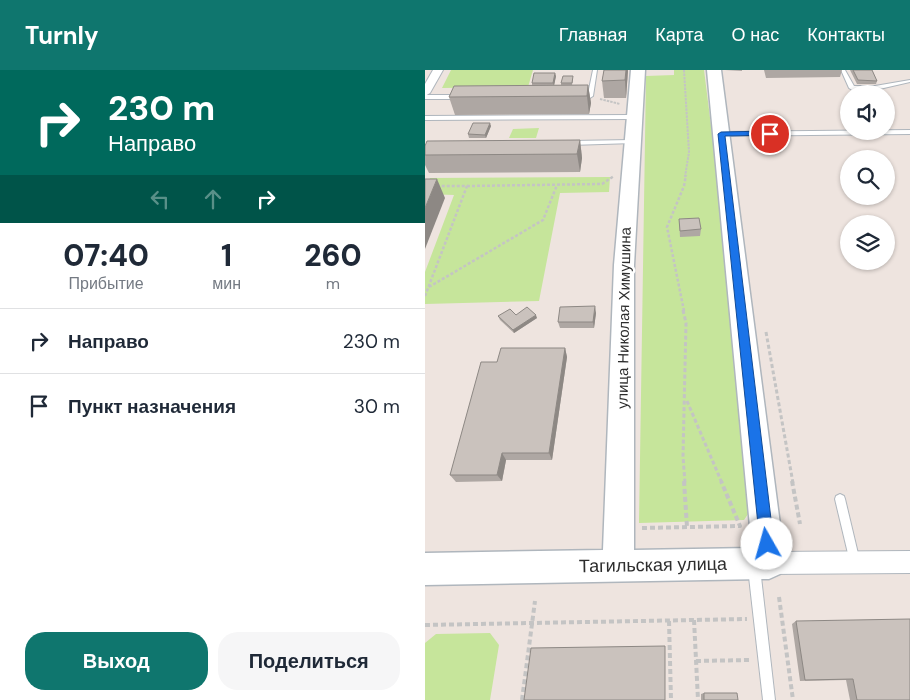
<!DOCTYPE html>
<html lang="ru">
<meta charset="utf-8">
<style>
body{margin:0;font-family:"DM Sans",sans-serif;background:#f6f6f7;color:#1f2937;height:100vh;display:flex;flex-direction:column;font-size:19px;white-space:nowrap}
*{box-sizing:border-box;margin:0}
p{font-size:16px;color:#747a83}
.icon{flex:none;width:28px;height:28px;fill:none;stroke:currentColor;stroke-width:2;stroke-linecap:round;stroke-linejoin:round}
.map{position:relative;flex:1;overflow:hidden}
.side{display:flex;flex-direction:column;background:#fff;width:425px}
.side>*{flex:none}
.guide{background:#00695c;color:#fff;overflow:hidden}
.controls{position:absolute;left:415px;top:15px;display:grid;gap:10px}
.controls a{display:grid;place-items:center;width:55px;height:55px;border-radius:50%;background:#fff;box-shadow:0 1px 4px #0004;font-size:25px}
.pin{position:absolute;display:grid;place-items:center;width:42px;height:42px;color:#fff;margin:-21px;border:2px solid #fff;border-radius:50%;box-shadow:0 1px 5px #0007}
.me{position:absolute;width:55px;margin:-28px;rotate:353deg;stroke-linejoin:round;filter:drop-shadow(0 0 4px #0008)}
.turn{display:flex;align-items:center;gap:18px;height:105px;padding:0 25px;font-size:22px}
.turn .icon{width:65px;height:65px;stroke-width:2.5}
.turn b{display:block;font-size:35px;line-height:42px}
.lanes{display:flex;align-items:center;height:48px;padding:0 25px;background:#0003;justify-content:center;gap:25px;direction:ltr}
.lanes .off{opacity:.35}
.eta{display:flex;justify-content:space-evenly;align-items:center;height:85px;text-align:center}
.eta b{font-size:30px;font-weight:800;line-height:35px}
.primary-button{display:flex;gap:10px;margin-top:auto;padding:10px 25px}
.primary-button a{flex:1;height:58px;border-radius:20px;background:#0f766e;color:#fff;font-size:20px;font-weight:800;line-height:58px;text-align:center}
.primary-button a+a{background:#f6f6f7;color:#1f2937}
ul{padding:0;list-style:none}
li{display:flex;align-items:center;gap:15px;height:65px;padding:0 25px;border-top:1px solid #e0e1e3}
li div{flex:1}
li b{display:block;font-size:19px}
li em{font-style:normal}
header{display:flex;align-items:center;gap:30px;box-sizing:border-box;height:70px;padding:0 25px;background:#0f766e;color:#fff}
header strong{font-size:24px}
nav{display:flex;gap:28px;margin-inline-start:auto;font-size:18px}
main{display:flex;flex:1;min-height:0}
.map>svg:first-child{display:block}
</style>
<header>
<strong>Turnly</strong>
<nav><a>Главная</a><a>Карта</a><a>О нас</a><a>Контакты</a></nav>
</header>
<main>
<section class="side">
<div class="guide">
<div class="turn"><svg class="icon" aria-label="right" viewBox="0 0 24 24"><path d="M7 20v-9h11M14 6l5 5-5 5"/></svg><div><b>230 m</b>Направо</div></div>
<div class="lanes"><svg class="icon off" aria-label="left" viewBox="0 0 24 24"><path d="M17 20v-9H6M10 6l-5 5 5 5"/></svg><svg class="icon off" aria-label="ahead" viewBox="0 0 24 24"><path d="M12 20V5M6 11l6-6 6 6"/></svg><svg class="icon" aria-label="right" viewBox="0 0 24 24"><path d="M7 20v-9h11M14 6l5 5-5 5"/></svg></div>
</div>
<div class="eta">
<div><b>07:40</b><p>Прибытие</p></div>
<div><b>1</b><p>мин</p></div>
<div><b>260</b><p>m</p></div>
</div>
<ul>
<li><svg class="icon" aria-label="right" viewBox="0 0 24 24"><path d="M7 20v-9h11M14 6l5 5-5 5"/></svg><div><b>Направо</b></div><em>230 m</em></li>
<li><svg class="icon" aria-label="arrive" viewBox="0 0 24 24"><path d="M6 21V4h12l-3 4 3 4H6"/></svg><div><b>Пункт назначения</b></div><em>30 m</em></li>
</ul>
<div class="primary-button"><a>Выход</a><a>Поделиться</a></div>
</section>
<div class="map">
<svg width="485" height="630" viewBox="0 0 485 630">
<rect width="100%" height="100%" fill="#eee4df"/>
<g fill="#c6e59b">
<polygon points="26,0 108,0 103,17 17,18"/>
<polygon points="249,0 279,0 313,271 323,444 319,450 214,453 221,6 249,5"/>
<polygon points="114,58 111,68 84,68 88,59"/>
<polygon points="185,107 184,122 135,123 114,231 0,234 0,202 29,125 0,124 5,108"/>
<polygon points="65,563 74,575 65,630 0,630 0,573 11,564"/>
</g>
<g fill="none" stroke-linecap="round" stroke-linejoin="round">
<g stroke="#afb6bd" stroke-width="2">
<g id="service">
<polygon points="168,0 172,0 168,26 165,28 152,27 152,25 163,24"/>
<polygon points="416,0 420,0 429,16 450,16 485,10 485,12 450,20 427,20 424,18"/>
<polygon points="0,25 36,25 39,27 36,29 0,29"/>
<polygon points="0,46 209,45 212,47 209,49 0,50"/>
<polygon points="485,60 485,64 296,66 293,64 296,62"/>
<polygon points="207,70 209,71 209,73 145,75 142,73 145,71"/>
<polygon points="415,424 419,426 420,429 435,492 434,496 430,497 426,496 425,492 410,429 411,426"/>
<polygon points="329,492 333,494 335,498 350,630 338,630 323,498 325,494"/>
</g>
</g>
<g stroke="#afb6bd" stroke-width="2">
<g id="minor">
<polygon points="8,0 18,0 5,23 0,26 0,14"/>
<polygon points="485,481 485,503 344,504 336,501 333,493 336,485 344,482"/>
</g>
</g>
<g stroke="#afb6bd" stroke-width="3">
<polygon id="secondary" points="206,0 220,0 209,195 209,480 327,478 282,0 296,0 360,493 355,504 344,509 0,515 0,483 178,480 189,195"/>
</g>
<g stroke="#c4c4c4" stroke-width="2" stroke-dasharray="2.5 1" stroke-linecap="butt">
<polyline points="259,0 264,82 260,107"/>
<polyline points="175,29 195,34"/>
</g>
<g stroke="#c4c4c4" stroke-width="2.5" stroke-dasharray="3 2" stroke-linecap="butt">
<polyline points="42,116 177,114 189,106"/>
<polyline points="4,217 118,150 132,115"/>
<polyline points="0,226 42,116 11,116"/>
<polyline points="259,241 242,157 259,116 261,105"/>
</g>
<g stroke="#c4c4c4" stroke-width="3" stroke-dasharray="4 2.5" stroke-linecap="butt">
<polyline points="258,240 261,253 258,386 260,413"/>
<polyline points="341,262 368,413"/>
<polyline points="262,331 297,413"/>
</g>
<g stroke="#c4c4c4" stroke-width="4" stroke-dasharray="5 3" stroke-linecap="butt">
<polyline points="259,411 262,457"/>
<polyline points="367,411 375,454"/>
<polyline points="217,458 315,456 296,411"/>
<polyline points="354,527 368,630"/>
<polyline points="269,550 273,630"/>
<polyline points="244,551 246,630"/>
<polyline points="0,555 322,549"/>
<polyline points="271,591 325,590"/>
<polyline points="97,630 110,531"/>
</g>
<use href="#service" fill="#fff" fill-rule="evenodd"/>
<use href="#minor" fill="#fff" fill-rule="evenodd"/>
<use href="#secondary" fill="#fff" fill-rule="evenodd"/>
</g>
<g fill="#aea7a3">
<polygon points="179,0 203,0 201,28 179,28 177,11"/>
<polygon points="300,0 317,0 317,1"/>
<polygon points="339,0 417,0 415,7 341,8"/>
<polygon points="425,0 447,0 452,11 451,14 432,14"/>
<polygon points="131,6 129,15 136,15 136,13 148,10 147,15 163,15 166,33 164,44 30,45 24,27 107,16 107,13"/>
<polygon points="66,56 61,68 44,68 43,64"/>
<polygon points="155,70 157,88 155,102 4,103 0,95 0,76"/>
<polygon points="254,149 276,159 275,166 255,167"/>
<polygon points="171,243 169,258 135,258 133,252"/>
<polygon points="91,245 112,248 89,263 75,250 73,246"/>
<polygon points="140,278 142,287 127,390 81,390 77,411 31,412 25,405 72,292"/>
<polygon points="371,551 485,630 425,630 421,610 375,611 367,554"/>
<polygon points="279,623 313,630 276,630 276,624"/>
</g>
<g fill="#8d8884">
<polygon points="201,0 203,0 201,28 200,10"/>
<polygon points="130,3 131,6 129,16 128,13"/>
<polygon points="163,15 166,33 164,44 162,26"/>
<polygon points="65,53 66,56 61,68 60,65"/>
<polygon points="155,70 157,88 155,102 152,84"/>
<polygon points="12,109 20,128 0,179 0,138"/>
<polygon points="170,236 171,243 169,258 168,252"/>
<polygon points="111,245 112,248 89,263 88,260"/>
<polygon points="140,278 142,287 127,390 124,383"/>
<polygon points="77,383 81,390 77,411 72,405"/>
</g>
<g fill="#cac2bd" stroke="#8d8884">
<polygon points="179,0 201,0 200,10 177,11"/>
<polygon points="428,0 447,0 452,11 433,10"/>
<polygon points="109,3 130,3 128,13 107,13"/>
<polygon points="138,6 148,6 147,13 136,13"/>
<polygon points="163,15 162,26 24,27 29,16"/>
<polygon points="48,53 65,53 60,65 43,64"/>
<polygon points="155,70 152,84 0,85 0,76 2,71"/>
<polygon points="0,109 12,109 0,138"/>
<polygon points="274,148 276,159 255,161 254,149"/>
<polygon points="170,236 168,252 133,252 135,237"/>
<polygon points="102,237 111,245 88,260 73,246 85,239 91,245"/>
<polygon points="76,278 140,278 124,383 77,383 72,405 25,405 56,292 72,292"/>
<polygon points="485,549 485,630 432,630 428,609 380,610 371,551"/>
<polygon points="240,576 240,630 99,630 106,578"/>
<polygon points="279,623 312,623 313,630 279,630"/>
</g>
<polygon fill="#1a73e8" stroke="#114b97" points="345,61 348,62 348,65 300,66 349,474 347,479 342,481 337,479 335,474 293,64 296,62"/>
<g text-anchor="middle" stroke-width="5" stroke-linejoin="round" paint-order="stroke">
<g font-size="15" fill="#2d2d2d" stroke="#fff">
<text transform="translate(199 248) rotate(-89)" y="5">улица Николая Химушина</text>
</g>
<g font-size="18" fill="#2d2d2d" stroke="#fff">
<text transform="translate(228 495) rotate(-1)" y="6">Тагильская улица</text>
</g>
</g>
</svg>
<div class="controls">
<a><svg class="icon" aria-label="sound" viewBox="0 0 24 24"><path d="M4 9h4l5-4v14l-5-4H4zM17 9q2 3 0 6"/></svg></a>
<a><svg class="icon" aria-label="search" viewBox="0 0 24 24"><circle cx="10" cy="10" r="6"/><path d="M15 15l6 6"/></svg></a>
<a><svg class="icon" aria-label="layers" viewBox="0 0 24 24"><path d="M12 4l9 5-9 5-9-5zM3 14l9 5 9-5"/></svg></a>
</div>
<div class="pin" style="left:345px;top:64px;background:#d93025"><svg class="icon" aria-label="arrive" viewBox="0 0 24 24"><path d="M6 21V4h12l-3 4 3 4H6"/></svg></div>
<svg class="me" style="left:342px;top:474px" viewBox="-20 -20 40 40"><circle r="19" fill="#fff"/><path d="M0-13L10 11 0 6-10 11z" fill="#1a73e8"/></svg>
</div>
</main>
